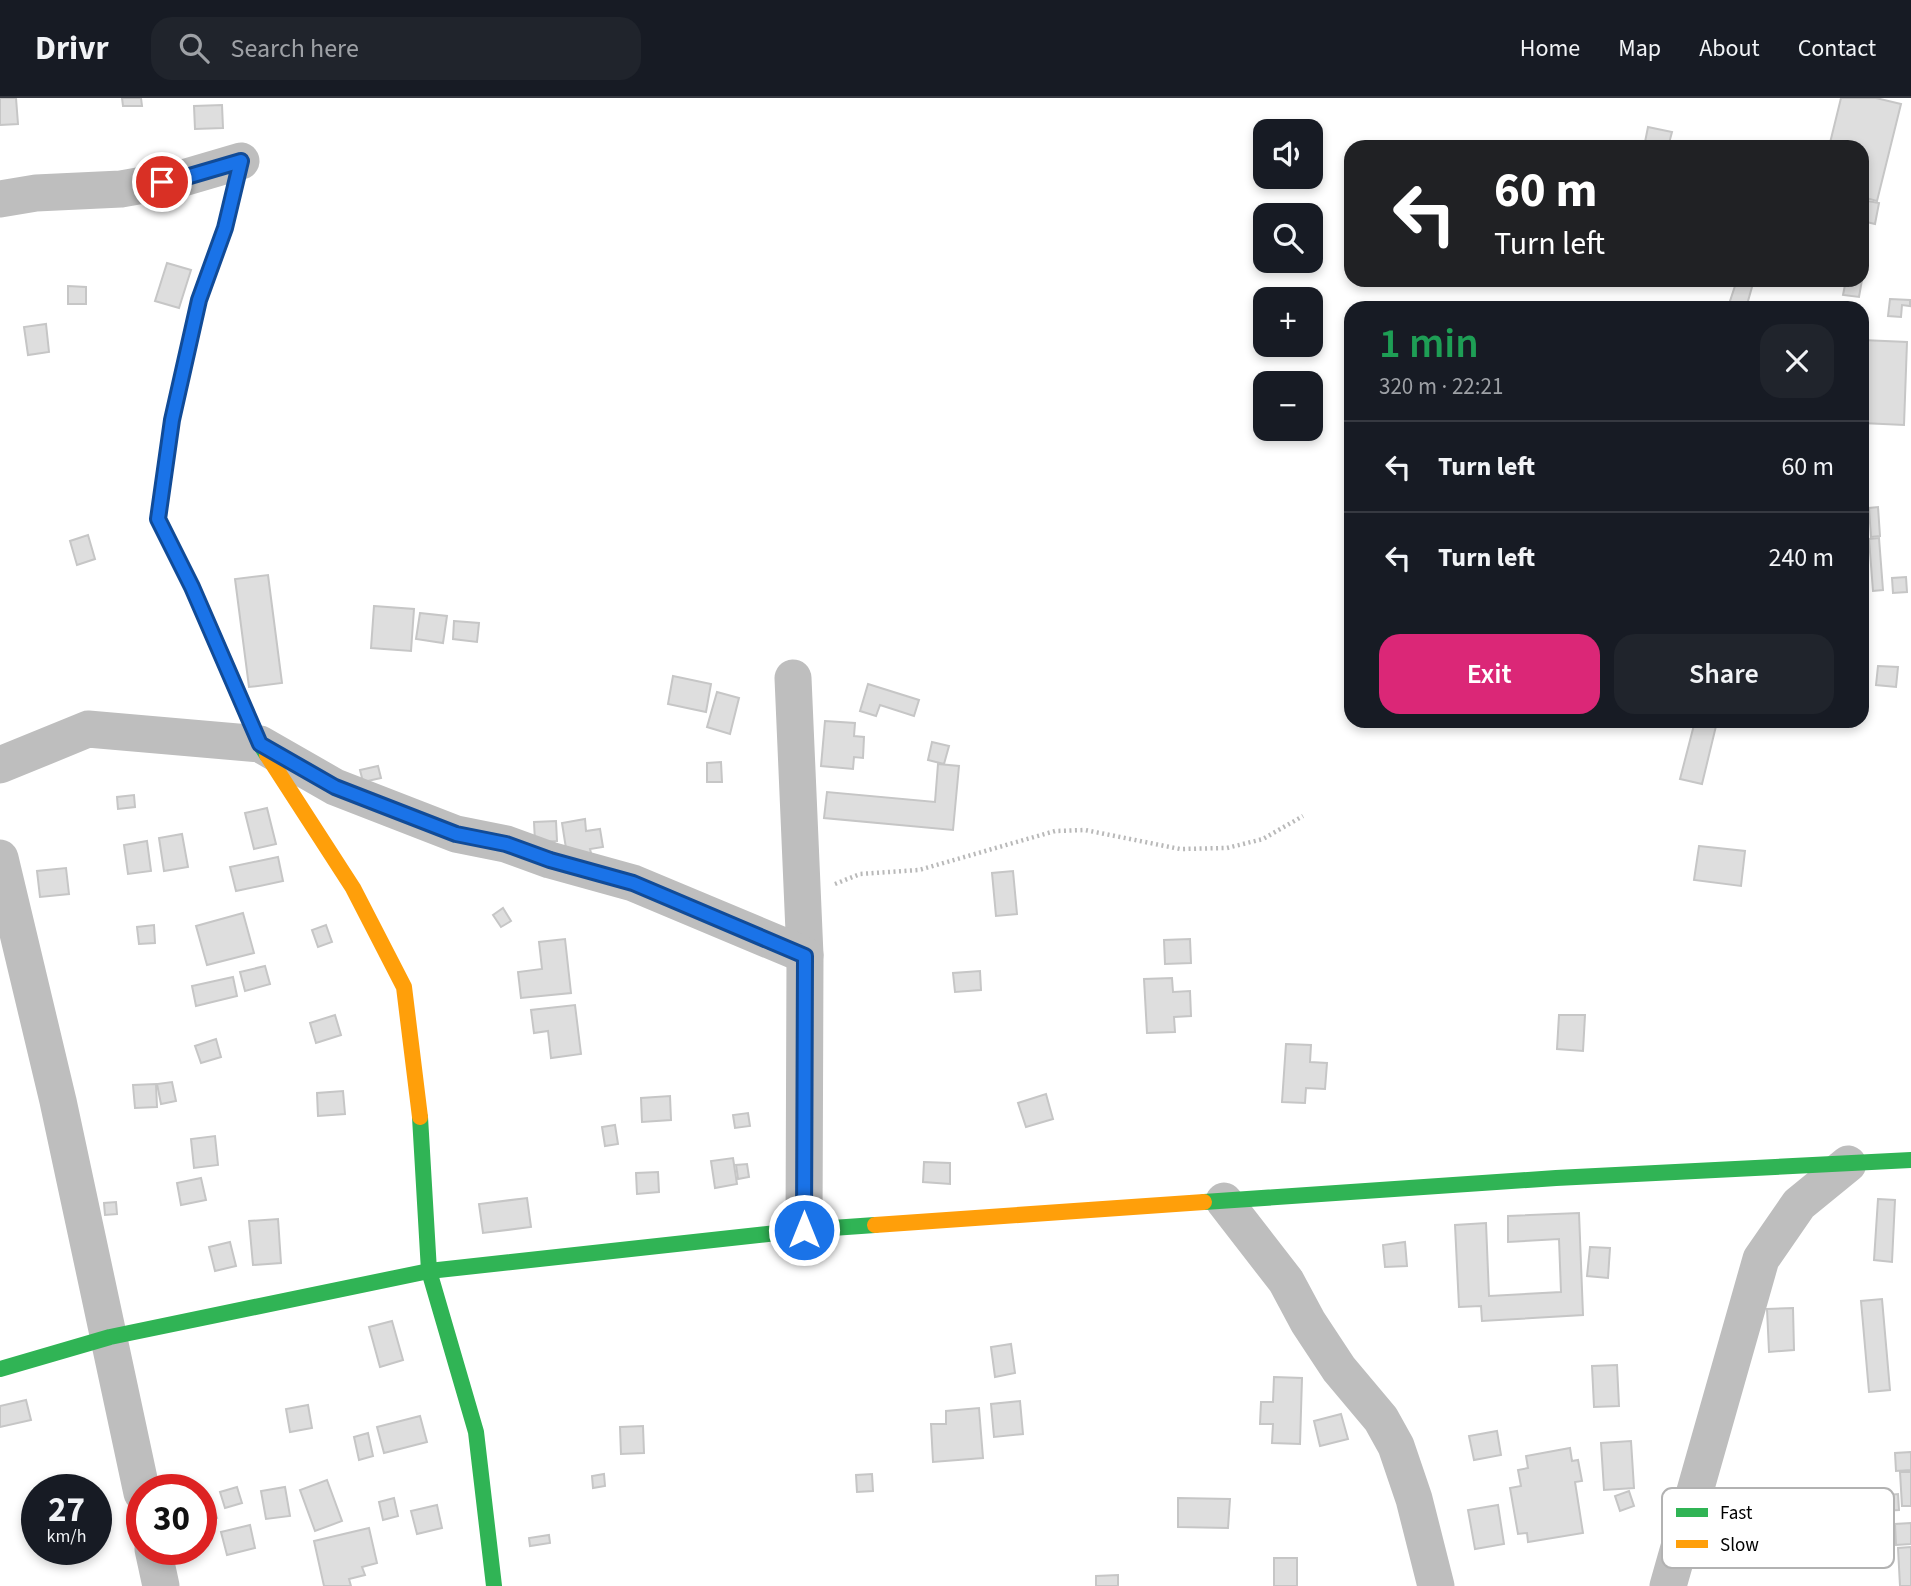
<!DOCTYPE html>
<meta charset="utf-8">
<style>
body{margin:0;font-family:"Source Sans 3",sans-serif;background:#20242c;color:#f1f3f6;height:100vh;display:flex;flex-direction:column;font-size:26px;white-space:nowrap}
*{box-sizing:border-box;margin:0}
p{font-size:23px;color:#9ea1a6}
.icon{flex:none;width:38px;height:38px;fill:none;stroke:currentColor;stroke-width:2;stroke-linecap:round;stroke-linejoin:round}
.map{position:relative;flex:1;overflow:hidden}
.sheet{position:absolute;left:1344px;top:203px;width:525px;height:427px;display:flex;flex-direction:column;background:#171b24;border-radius:21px;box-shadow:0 4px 10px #0003}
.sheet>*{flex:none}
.guide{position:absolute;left:1344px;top:42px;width:525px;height:147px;border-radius:21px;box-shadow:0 4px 10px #0003;background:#202124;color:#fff;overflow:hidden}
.tools{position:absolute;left:1253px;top:21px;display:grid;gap:14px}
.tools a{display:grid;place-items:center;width:70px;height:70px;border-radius:14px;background:#171b24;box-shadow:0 4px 10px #0003;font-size:35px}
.speed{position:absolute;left:21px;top:1376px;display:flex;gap:14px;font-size:35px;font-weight:700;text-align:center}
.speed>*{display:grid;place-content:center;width:91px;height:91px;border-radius:50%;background:#171b24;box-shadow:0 4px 10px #0003;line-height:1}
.speed small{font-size:18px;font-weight:400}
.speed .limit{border:10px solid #d22;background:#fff;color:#111}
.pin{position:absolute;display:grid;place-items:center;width:60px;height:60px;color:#fff;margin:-30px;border:4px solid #fff;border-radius:50%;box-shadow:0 2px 7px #0007}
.me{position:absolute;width:77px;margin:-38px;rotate:0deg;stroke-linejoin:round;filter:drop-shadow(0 0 5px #0008)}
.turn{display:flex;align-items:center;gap:24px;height:147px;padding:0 35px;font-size:32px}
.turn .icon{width:91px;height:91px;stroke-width:2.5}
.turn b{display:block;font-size:49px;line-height:60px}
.round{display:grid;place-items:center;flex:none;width:74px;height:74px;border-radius:21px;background:#20242c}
.head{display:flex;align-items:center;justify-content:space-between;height:119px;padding:0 35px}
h1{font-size:42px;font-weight:600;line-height:52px;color:#1e9e55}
.cta{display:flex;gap:14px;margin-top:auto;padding:14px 35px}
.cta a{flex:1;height:80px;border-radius:21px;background:#db2777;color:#fff;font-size:28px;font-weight:600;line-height:80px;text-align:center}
.cta a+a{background:#20242c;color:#f1f3f6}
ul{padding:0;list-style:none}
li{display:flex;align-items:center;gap:21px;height:91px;padding:0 35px;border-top:2px solid #363941}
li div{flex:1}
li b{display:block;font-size:26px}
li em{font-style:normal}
header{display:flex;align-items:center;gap:42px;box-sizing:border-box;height:98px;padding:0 35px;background:#171b24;border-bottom:2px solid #363941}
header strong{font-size:33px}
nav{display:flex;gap:38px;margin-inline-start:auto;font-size:24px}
.search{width:490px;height:63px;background:#20242c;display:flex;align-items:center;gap:18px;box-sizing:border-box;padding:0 24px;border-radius:21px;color:#9ea1a6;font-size:26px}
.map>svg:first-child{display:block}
</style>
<header>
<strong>Drivr</strong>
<div class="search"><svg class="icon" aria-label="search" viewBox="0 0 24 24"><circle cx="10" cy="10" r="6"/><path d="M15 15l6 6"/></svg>Search here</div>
<nav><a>Home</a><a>Map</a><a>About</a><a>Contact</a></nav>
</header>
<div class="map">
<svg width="1911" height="1488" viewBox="0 0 1911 1488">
<rect width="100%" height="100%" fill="#fff"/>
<g fill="#dedede" stroke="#c6c6c6" stroke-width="2">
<polygon points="0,0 16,0 18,26 0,27"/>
<polygon points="122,0 141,0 142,8 123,8"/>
<polygon points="1841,0 1876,0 1901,6 1877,103 1862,99 1862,49 1829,49"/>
<polygon points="222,7 223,30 195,31 194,8"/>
<polygon points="1648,29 1672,34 1668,49 1644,49"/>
<polygon points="1862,102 1879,105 1875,126 1862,123"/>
<polygon points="167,165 191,172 179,210 155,203"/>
<polygon points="1737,182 1754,182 1746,210 1729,206"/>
<polygon points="1846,182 1862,182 1859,199 1843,197"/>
<polygon points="68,188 86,189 86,206 68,206"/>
<polygon points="1890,201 1910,202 1910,208 1902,207 1901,219 1888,218"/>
<polygon points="46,226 49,254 28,257 24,229"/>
<polygon points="1862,242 1907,244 1904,327 1862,325"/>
<polygon points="1878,409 1880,438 1871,439 1869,410"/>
<polygon points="1862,429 1866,491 1862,491"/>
<polygon points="88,437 95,461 77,467 70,443"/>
<polygon points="1879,440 1883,492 1873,493 1869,441"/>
<polygon points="268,477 282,585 249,589 235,481"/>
<polygon points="1906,479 1907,494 1893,495 1892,480"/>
<polygon points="374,508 414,511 411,553 371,550"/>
<polygon points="420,515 447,518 443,545 416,541"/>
<polygon points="454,523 479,525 477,544 453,541"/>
<polygon points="1878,568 1898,569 1896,589 1876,587"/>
<polygon points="673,578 711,586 706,614 668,606"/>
<polygon points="868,586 919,602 914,618 880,607 876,618 860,613"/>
<polygon points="717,594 739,600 730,636 707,629"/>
<polygon points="825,623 855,625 854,638 864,639 863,660 854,659 853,671 821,668"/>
<polygon points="1695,623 1716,628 1702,686 1680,681"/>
<polygon points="932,644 949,648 944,666 928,662"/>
<polygon points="721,664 722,684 707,684 707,665"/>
<polygon points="938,666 959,668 953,732 824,720 827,694 935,704"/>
<polygon points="378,668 381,680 363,684 360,672"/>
<polygon points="134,697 135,709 118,711 117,699"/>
<polygon points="267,710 276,746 254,751 245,715"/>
<polygon points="585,721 586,733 600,731 603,749 590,751 592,759 568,763 562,725"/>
<polygon points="556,723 557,743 535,744 534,724"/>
<polygon points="182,736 188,769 164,773 159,740"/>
<polygon points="147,743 151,773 128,776 124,747"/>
<polygon points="1699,748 1745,753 1741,788 1694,782"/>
<polygon points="278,759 283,783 236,793 230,769"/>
<polygon points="66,770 69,796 40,799 37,773"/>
<polygon points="1013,773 1017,816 996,818 992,775"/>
<polygon points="503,810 511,823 501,829 493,817"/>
<polygon points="243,815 254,855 207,867 196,828"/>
<polygon points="154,827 155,845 139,846 137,829"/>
<polygon points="326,827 332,844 318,849 312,832"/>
<polygon points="565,841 571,895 521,900 518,874 542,871 539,844"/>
<polygon points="1190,841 1191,865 1165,866 1164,842"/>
<polygon points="265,868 270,886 245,893 240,874"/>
<polygon points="980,873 981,892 955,894 953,875"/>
<polygon points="233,879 237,898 196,908 192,888"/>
<polygon points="1172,880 1173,894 1190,893 1191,918 1174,919 1175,934 1147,935 1144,881"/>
<polygon points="575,907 581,956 551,960 548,933 534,935 531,912"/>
<polygon points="335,917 341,937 316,945 310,925"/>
<polygon points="1559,917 1585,917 1583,953 1557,951"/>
<polygon points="216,941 221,959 201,965 195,948"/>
<polygon points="1286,946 1311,947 1310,964 1327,965 1325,991 1306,990 1305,1005 1282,1004"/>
<polygon points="172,984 176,1003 161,1006 157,986"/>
<polygon points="156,986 157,1009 135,1010 133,987"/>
<polygon points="343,993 345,1016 318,1018 317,995"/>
<polygon points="1046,996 1053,1021 1026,1029 1018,1005"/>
<polygon points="670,998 671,1022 642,1024 641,1000"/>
<polygon points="748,1015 750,1028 735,1030 733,1017"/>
<polygon points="615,1027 618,1046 605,1048 602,1029"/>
<polygon points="215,1038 218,1067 194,1070 191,1041"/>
<polygon points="733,1060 737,1086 715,1090 711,1063"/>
<polygon points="924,1064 950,1065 950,1086 923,1084"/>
<polygon points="747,1066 749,1079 738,1081 736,1067"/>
<polygon points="658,1074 659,1094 637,1096 636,1075"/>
<polygon points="201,1080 206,1102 181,1107 177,1085"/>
<polygon points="527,1100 531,1129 483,1135 479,1106"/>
<polygon points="1878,1101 1895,1102 1892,1164 1874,1162"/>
<polygon points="116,1104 117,1116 105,1117 104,1105"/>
<polygon points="1579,1115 1583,1217 1482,1223 1481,1208 1459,1209 1455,1127 1486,1125 1489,1198 1561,1194 1559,1141 1508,1144 1508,1118"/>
<polygon points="278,1121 281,1165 253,1167 249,1123"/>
<polygon points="230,1144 236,1168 215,1173 209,1149"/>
<polygon points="1405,1144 1407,1168 1385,1169 1383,1147"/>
<polygon points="1590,1149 1610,1150 1608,1180 1587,1178"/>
<polygon points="1882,1201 1890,1292 1869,1294 1861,1203"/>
<polygon points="1793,1210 1794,1252 1769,1254 1767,1211"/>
<polygon points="392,1223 403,1262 380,1269 369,1229"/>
<polygon points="1011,1246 1015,1275 995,1279 991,1249"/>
<polygon points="1617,1267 1619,1308 1594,1309 1592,1268"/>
<polygon points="1274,1279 1302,1280 1300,1346 1272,1345 1273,1326 1260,1326 1261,1304 1273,1304"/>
<polygon points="26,1302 31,1322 0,1329 0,1308"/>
<polygon points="1020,1303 1023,1336 994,1339 991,1306"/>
<polygon points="308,1307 312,1330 290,1334 286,1311"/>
<polygon points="979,1310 983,1360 933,1364 931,1326 946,1326 946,1313"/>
<polygon points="1341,1316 1348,1341 1320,1348 1314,1323"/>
<polygon points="420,1318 427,1344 384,1355 377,1329"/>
<polygon points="643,1328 644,1355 621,1356 620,1329"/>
<polygon points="1497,1333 1501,1357 1474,1362 1469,1338"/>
<polygon points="368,1335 373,1358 359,1362 354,1339"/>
<polygon points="1631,1343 1634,1390 1604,1392 1601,1345"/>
<polygon points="1570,1350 1572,1363 1578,1362 1582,1383 1575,1384 1583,1435 1528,1444 1527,1435 1518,1436 1510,1390 1521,1388 1518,1372 1528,1370 1526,1358"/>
<polygon points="1911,1354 1911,1372 1896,1373 1895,1355"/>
<polygon points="1900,1374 1911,1374 1911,1408 1902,1408"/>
<polygon points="604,1376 605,1388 593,1390 592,1378"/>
<polygon points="872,1376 873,1393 857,1394 856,1377"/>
<polygon points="327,1382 342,1423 315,1433 300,1392"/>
<polygon points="237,1389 242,1405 225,1410 220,1394"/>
<polygon points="285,1389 290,1418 266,1421 261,1393"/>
<polygon points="1629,1393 1634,1408 1620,1413 1615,1398"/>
<polygon points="1898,1396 1899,1412 1880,1413 1879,1398"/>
<polygon points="394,1400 398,1418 383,1422 379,1404"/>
<polygon points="1178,1400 1230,1401 1228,1430 1178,1429"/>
<polygon points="212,1406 217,1420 201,1426 201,1410"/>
<polygon points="437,1407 442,1430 417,1436 411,1413"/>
<polygon points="1498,1407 1504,1446 1475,1451 1468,1412"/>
<polygon points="1911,1425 1911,1446 1896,1447 1895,1426"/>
<polygon points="250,1427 255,1450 227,1457 221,1434"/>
<polygon points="369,1430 377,1465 362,1469 365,1477 349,1481 351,1488 324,1488 314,1443"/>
<polygon points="549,1437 550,1445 530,1448 529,1440"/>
<polygon points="1911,1449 1911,1488 1900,1488 1898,1450"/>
<rect x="1274" y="1460" width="23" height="28"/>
<polygon points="1118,1477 1118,1488 1096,1488 1096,1478"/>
</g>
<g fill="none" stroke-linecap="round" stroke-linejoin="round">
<polyline stroke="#b9b9b9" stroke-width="4.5" stroke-dasharray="2 3.5" stroke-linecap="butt" points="835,786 860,776 919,772 1055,733 1085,732 1180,751 1227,750 1263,741 1303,718"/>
<g stroke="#bebebe" stroke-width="37">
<polyline points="0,101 36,95 121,91 183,80 241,63"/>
<polyline points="793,580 805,857 804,1132"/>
<polyline points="0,667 88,631 260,646 335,689 371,703 456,736 506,746 550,762 633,785 805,857"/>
<polyline points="0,760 58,1003 142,1395"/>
<polyline points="1224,1103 1286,1183 1308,1224 1339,1271 1381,1321 1396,1348 1414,1401 1436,1488"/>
<polyline points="153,1451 161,1488"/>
<polyline points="1668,1488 1761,1161 1799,1106 1848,1066"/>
</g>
<g stroke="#30b455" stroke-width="16">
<polyline points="241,63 225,130 199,202 172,322 158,420 192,489 260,646 267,657"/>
<polyline points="420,1019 429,1173 476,1334 494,1488"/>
<polyline points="1204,1104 1556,1080 1911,1062"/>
<polyline points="0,1271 110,1239 429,1173 804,1132 875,1127"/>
</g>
<g stroke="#ff9f0a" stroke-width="16">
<polyline points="267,657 353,790 404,889 420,1019"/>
<polyline points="875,1127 1204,1104"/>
</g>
</g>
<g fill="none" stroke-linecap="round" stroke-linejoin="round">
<g stroke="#114b97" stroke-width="18">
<polyline id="route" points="162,84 183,80 241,63 225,130 199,202 172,322 158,421 192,489 260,646 335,689 371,703 456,736 506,746 550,762 633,785 805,858 804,1132"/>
</g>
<use href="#route" stroke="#1a73e8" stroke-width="12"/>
</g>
<rect x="1662" y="1390" width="232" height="80" rx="10" fill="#fff" stroke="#b2b2b2" stroke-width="2"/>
<rect x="1676" y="1410" width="32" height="9" fill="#30b455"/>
<rect x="1676" y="1442" width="32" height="8" fill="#ff9f0a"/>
<g font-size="19" fill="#000">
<text x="1720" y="1421">Fast</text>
<text x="1720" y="1453">Slow</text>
</g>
</svg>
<div class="tools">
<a><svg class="icon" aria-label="sound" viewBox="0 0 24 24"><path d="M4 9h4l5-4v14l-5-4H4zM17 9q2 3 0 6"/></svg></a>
<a><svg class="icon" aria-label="search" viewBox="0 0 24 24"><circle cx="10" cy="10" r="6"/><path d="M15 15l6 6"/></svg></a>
<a>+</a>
<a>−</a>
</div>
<div class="speed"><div>27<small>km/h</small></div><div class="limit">30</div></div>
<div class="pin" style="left:162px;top:84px;background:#d93025"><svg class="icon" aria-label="arrive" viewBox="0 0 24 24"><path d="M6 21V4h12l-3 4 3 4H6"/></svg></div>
<svg class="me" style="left:804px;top:1132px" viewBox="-20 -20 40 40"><circle r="17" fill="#1a73e8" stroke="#fff" stroke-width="3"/><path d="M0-11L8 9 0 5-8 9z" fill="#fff"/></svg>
<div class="guide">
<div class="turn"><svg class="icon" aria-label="left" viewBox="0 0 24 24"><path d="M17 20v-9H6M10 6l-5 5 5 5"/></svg><div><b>60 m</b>Turn left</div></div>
</div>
<section class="sheet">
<div class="head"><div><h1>1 min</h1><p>320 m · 22:21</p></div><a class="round"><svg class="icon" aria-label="close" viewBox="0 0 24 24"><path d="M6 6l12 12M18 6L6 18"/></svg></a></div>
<ul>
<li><svg class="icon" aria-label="left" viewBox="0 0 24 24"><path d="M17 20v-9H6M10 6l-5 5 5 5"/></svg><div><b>Turn left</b></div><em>60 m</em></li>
<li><svg class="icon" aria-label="left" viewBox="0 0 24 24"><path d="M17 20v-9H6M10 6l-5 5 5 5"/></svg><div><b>Turn left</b></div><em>240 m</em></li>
</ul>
<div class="cta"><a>Exit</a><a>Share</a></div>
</section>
</div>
